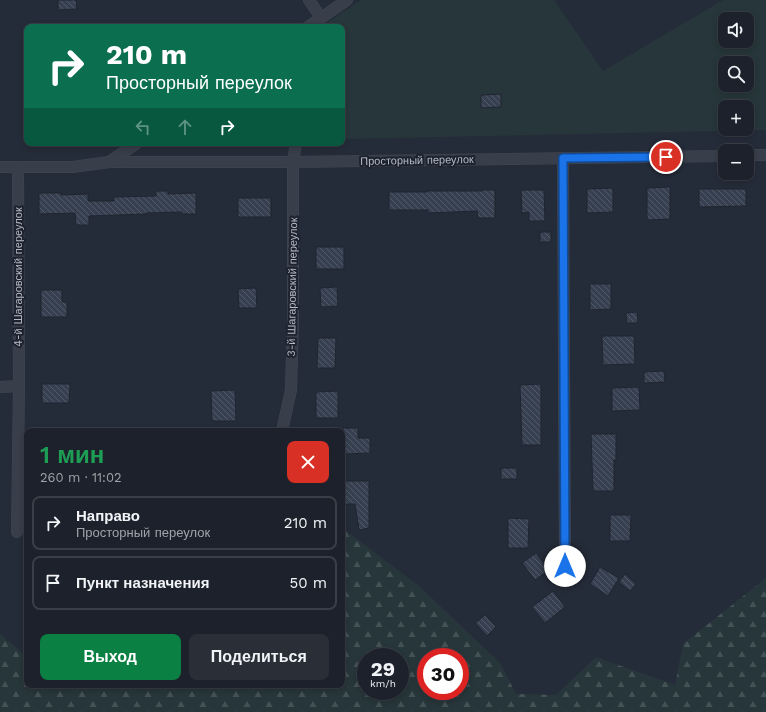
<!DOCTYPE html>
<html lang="ru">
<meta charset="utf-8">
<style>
body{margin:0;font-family:"Work Sans",sans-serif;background:#292e37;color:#f1f3f6;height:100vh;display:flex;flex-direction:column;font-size:15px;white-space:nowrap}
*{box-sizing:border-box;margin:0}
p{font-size:13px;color:#a0a3a9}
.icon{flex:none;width:22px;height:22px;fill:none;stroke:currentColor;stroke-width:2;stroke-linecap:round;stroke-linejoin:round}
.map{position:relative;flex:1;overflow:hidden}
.sheet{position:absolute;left:24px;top:428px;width:321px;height:260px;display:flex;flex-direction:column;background:#1c212b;border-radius:8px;box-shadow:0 2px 6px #0003,0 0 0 1px #3a3e47}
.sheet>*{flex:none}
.top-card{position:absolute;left:24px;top:24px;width:321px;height:122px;border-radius:8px;box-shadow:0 2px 6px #0003,0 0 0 1px #3a3e47;background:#0b6e4f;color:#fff;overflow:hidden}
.buttons{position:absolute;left:718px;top:12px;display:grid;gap:8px}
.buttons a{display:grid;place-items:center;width:36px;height:36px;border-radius:8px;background:#1c212b;box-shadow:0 2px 6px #0003,0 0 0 1px #3a3e47;font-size:20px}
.speed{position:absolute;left:357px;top:648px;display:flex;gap:8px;font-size:20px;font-weight:700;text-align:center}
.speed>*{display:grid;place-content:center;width:52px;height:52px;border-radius:50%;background:#1c212b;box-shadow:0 2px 6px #0003,0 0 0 1px #3a3e47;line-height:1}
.speed small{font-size:10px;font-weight:400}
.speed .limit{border:6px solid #d22;background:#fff;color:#111}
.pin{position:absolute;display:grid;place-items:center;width:34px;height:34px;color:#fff;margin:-17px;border:2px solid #fff;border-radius:50%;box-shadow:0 1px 4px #0007}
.me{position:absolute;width:44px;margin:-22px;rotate:0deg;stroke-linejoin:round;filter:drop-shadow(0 0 3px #0008)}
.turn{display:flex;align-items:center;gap:14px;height:84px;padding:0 16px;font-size:18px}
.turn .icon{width:52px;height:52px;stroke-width:2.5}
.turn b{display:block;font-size:28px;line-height:34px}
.lanes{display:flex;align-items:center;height:38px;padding:0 16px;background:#0003;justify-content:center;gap:20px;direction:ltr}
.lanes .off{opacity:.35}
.round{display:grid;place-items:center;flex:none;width:42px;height:42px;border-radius:8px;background:#292e37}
.summary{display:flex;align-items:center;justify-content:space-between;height:68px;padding:0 16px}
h1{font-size:24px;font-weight:600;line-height:30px;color:#1e9e55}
.button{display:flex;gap:8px;margin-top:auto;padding:8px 16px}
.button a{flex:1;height:46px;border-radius:8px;background:#0b8043;color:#fff;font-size:16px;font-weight:600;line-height:46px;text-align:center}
.button a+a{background:#292e37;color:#f1f3f6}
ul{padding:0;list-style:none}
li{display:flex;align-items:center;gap:12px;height:54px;margin:0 8px 6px;padding:0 8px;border:2px solid #3a3e47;border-radius:8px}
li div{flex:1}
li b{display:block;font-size:15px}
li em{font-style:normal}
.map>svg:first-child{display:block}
</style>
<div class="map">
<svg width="766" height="712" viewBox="0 0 766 712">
<defs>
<pattern id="forest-firs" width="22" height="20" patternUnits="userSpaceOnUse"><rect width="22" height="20" fill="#27363a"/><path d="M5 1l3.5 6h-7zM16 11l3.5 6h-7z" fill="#445155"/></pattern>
<pattern id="building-back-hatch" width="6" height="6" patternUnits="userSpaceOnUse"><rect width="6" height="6" fill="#374050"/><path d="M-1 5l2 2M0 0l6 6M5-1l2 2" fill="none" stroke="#525a68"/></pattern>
</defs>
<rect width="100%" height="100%" fill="#252c39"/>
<path fill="#27363a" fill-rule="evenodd" d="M361 0H554L603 71 723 0H766V130L342 139V27H321ZM725 19H747V41H725ZM725 63H747V85H725ZM725 107H747V129H725Z"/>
<path fill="url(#forest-firs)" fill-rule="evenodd" d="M342 528 419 586 500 663 516 694 556 695 596 657 675 685 683 644 766 578V712H0V634L27 657V685H61L64 687 65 685H342ZM366 657H400V691H366ZM426 657H460V691H426Z"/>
<g fill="url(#building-back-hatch)" stroke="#1f2530">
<polygon points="58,0 76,0 77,9 58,10"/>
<polygon points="501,94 501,107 481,108 481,95"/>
<polygon points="670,187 670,219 647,220 647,188"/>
<polygon points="613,188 613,212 587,213 587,189"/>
<polygon points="699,189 746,189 746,206 699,207"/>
<polygon points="482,190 495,190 495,218 478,218 477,211 428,213 428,210 389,210 389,192 427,192 427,191 482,191"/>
<polygon points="521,190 544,190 545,221 529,221 529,212 522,213"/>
<polygon points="156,191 168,191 168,194 196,193 196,214 182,214 182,212 146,213 146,214 89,216 89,225 76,225 75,213 39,214 39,193 61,193 61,195 88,194 88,201 114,201 114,197 156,196"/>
<rect x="238" y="198" width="33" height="19"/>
<rect x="540" y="232" width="11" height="10"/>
<rect x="316" y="247" width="28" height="22"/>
<polygon points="590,284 611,284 611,309 590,310"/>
<polygon points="337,287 338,306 321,307 320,288"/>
<polygon points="256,288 257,308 239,308 238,289"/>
<polygon points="41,290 62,290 62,302 67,302 67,317 41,317"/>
<polygon points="637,312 638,323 627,323 626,313"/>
<polygon points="602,336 634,336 635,364 603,365"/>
<polygon points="318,338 336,338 335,368 317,368"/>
<polygon points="664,371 665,382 644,383 644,372"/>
<polygon points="42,384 70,384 69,403 42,403"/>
<polygon points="541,384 541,445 522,445 520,385"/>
<polygon points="639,387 640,410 612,411 612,388"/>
<polygon points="235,390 236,421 212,421 211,391"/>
<polygon points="338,391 338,418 316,418 316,392"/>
<polygon points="343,428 358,428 358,438 370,438 370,453 344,454"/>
<polygon points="591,434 616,434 616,460 614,460 614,491 593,491"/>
<rect x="501" y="468" width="16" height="11"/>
<polygon points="344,481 369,481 369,528 359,530 355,504 344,504"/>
<polygon points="610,515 631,515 630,541 610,541"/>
<polygon points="508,518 529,519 528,548 508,548"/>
<polygon points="536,553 549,570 535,580 522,563"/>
<polygon points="600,567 619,578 608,596 590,584"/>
<polygon points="625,574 636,584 630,591 619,582"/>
<polygon points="553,591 565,607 545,623 532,607"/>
<polygon points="485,615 496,627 487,636 475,623"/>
</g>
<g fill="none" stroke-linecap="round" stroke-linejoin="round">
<g stroke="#414752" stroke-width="12">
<g id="street">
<polyline points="309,0 321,18 318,23"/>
<polyline points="308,27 347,0"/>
<polyline points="747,155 766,155"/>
<polyline points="563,158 565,566"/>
<polyline points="109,162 293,162 725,156"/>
<polyline points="0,167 73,167 109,162 137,143"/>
<polyline points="0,387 19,386"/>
<polyline points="282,431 291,390 293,320 293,162 296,143"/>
<polyline points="17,532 19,386 18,167"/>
</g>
</g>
<use href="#street" stroke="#383e4a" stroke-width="11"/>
</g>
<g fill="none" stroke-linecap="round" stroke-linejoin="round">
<g stroke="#114b97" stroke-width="10">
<polyline id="route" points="565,566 563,158 666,157"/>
</g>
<use href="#route" stroke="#1a73e8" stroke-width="7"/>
</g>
<g text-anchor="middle" stroke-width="4" stroke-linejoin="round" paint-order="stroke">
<g font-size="11" fill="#b4b9c5" stroke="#1d232e">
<text transform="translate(417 160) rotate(-1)" y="4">Просторный переулок</text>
<text transform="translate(18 277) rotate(-90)" y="4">4-й Шагаровский переулок</text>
<text transform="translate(292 287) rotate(-89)" y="4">3-й Шагаровский переулок</text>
</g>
</g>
</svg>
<div class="buttons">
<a><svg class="icon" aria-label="sound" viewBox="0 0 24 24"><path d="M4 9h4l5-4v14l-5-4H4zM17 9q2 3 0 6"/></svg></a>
<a><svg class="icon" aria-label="search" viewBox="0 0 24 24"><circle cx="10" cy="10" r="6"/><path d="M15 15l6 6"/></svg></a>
<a>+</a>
<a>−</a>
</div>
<div class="speed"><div>29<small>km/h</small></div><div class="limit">30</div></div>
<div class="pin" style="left:666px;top:157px;background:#d93025"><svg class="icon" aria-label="arrive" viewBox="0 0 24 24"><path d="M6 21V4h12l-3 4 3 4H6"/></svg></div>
<svg class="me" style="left:565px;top:566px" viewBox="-20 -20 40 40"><circle r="19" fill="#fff"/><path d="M0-13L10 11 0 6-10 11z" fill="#1a73e8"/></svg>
<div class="top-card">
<div class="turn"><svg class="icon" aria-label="right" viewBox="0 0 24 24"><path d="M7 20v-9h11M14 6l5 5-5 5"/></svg><div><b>210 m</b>Просторный переулок</div></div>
<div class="lanes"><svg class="icon off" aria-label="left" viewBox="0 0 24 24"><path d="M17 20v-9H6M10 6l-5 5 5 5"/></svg><svg class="icon off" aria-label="ahead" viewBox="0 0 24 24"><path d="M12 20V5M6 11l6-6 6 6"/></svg><svg class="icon" aria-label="right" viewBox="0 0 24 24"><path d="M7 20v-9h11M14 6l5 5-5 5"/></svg></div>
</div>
<section class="sheet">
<div class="summary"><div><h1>1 мин</h1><p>260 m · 11:02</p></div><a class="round" style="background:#d93025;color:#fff"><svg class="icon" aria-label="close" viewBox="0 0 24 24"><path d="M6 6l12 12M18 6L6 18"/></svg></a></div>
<ul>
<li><svg class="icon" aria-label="right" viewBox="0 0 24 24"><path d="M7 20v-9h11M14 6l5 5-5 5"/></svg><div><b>Направо</b><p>Просторный переулок</p></div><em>210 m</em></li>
<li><svg class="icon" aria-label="arrive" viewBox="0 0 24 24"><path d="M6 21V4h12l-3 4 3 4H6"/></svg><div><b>Пункт назначения</b></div><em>50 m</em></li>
</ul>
<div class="button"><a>Выход</a><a>Поделиться</a></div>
</section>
</div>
